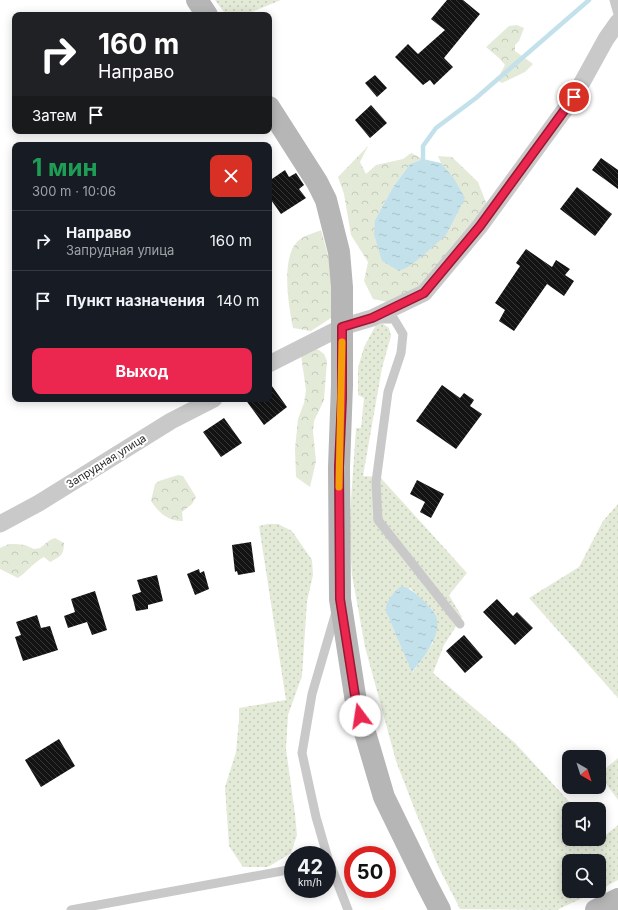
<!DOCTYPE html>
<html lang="ru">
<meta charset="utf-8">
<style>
body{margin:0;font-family:Inter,sans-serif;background:#242831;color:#f1f3f6;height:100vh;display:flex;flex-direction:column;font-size:15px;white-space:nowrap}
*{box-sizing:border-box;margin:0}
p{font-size:13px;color:#9ea1a6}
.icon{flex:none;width:22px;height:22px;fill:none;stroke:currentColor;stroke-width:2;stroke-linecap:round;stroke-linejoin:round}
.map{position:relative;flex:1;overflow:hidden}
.panel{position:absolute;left:12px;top:142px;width:260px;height:260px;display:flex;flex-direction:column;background:#171b24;border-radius:8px;box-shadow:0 2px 10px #0003}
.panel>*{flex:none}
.top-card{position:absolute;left:12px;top:12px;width:260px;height:122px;border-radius:8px;box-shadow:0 2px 10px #0003;background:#202124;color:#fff;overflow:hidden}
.needle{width:26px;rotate:141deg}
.fabs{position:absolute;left:562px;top:750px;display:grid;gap:8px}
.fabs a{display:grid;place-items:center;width:44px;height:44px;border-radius:8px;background:#171b24;box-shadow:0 2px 10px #0003;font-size:20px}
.speed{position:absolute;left:284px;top:846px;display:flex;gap:8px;font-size:20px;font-weight:700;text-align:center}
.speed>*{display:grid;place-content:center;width:52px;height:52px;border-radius:50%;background:#171b24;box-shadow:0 2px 10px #0003;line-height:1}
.speed small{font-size:10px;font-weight:400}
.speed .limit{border:6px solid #d22;background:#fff;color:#111}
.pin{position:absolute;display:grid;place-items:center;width:34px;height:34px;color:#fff;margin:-17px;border:2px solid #fff;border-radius:50%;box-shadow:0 1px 4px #0007}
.me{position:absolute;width:44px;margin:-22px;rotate:346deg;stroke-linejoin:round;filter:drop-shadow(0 0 3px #0008)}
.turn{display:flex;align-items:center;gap:14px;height:84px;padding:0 20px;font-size:18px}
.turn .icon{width:52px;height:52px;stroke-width:2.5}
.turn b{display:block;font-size:28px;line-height:34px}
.then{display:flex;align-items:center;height:38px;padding:0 20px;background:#0003;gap:8px;font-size:15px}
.round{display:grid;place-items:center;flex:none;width:42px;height:42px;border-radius:8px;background:#242831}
.overview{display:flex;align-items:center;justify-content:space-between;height:68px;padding:0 20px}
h1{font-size:24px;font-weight:700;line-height:30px;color:#1e9e55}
.button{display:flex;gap:8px;margin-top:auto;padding:8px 20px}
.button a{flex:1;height:46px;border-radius:8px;background:#eb264f;color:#fff;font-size:16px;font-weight:700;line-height:46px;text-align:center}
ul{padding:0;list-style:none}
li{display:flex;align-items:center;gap:12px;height:60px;padding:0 20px;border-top:1px solid #363941}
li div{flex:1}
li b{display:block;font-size:15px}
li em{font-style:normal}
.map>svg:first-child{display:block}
</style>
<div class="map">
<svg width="618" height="910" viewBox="0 0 618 910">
<defs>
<pattern id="grass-dots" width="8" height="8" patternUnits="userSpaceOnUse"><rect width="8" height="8" fill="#e4ead8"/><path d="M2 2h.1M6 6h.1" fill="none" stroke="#c4c9ba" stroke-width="1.8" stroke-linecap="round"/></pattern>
<pattern id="forest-crowns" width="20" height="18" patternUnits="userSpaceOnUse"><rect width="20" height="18" fill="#e4ead8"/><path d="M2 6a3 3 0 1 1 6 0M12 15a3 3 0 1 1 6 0" fill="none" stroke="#c4c9ba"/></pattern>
<pattern id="water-ripples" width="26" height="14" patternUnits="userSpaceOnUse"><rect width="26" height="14" fill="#c3e1eb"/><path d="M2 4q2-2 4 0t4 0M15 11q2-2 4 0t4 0" fill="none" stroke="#a8c1ca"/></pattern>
<pattern id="building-back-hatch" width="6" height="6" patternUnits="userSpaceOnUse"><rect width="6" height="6" fill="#131313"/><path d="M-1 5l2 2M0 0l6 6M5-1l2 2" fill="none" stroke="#363636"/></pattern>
</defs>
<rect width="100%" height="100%" fill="#fff"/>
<g fill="url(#grass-dots)" fill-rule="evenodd">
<polygon points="215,0 281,0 244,15 226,15"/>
<path d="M382 323 389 328 391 336 382 368 363 476 380 477 467 573 449 595 462 617 444 645 433 673 515 743 576 809H569V839H599V835L602 838 618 825V880L599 890V861H569V891H597L557 910 460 909 438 866 416 813 396 761 365 647 352 575 349 529 356 428H361L364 398 358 395V368L364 347 376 325ZM410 588 435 613 433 643 413 672 388 616 386 609Z"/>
<polygon points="618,504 618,698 529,598 579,567 603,521"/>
<polygon points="268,524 278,524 292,531 312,560 313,575 307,601 302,676 288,715 286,749 295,814 297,835 291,853 268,867 243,867 229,846 225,787 236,752 239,720 239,708 286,700 259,526"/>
<polygon points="618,758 618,800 599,774"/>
</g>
<g fill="url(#forest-crowns)">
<polygon points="517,25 524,28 519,41 515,45 515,51 533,64 525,72 502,83 497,80 505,65 499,58 486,47 509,26"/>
<polygon points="368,146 360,162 366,174 376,165 403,159 411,153 423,159 410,164 393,187 375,220 453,177 441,163 438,156 452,157 478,182 487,205 436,272 409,295 392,303 373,299 364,281 368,262 351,235 344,194 338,177"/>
<path d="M321 230 334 276 331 318 311 331 293 328C289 307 280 258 298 241 303 236 314 233 321 230Z"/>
<polygon points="308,347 319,350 324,354 327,361 324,400 314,421 313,431 316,461 310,487 296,477 295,449 298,419 304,403 306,390 301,355"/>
<path d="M178 475 183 476 196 497 192 504 182 512 183 521C169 522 158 512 151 501L155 484 159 481Z"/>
<path d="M55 538 64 543C64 555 60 557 50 562L44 557C34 562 28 571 18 578L0 569V548L9 544H16L25 545 34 549 40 548 50 540Z"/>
</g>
<g fill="url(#water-ripples)">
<polygon points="423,159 441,163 453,177 465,198 446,235 420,258 408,267 399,271 382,261 374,234 375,220 393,187 410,164"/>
<path d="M402 586C411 589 418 595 425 602 428 606 433 610 435 614 445 631 423 659 412 672L388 616C387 614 386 612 386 609 386 601 396 589 402 586Z"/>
</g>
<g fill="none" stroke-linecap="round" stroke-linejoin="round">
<polyline stroke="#c3e1eb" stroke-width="4.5" points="423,159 423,146 436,128 476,98 589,0"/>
</g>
<g fill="url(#building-back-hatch)">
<polygon points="447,0 463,0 480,14 444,58 453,67 434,85 430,80 423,85 395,57 408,44 418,54 445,30 431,19"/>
<polygon points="375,75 387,88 377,97 365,83"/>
<polygon points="371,105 387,123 370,138 355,120"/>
<polygon points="601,158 618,170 618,189 592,170"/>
<polygon points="285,170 289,177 296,173 304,185 299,189 306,198 281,214 269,197 269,181"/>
<polygon points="577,187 612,214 595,236 560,209"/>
<polygon points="526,249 552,267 556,260 570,269 565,275 574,281 564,296 547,284 514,331 499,321 505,310 495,303 520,266 516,263"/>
<polygon points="269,382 287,407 264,425 245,399 269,399"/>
<polygon points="442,385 460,398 464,393 474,400 470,406 482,414 456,449 416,421"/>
<polygon points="224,418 242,443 221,457 203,432"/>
<polygon points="417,480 444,494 431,518 420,512 425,502 410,494"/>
<polygon points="251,542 255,572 238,575 237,571 235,572 232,545"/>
<polygon points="199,569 200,573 204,571 209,589 195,595 187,574"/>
<polygon points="157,575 163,601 148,605 148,609 136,611 132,595 141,592 137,580"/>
<polygon points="95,591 107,630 92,635 87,622 68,628 64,616 75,612 71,599"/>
<polygon points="497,599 513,616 517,612 533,628 515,645 483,612"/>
<polygon points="37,615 41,628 50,626 58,650 23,661 15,637 21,635 16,622"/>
<polygon points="464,635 483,657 465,673 446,651"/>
<polygon points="59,739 75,766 41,787 25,760"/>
</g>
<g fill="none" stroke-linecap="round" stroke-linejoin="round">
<g stroke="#c9c9c9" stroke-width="9">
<polyline points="614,0 618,14"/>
<polyline points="378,319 394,319 403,334 401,353 388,392 376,482 378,520 460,624"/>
<polyline points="327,855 316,817 302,753 312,694 336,612"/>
<polyline points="327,856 348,910"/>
<polyline points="71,910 293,869"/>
</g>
<g stroke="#c9c9c9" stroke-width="17">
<polyline points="269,364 342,327 372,318 424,293 480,226 574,97 606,39 618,22"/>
<polyline points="0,524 39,503 171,421 214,399"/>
</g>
<g stroke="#b6b6b6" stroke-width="22">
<polyline points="197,0 207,15"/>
<polyline points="269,107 317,182 326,200 339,252 342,287 342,385 339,467 340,599 356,702 384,797 426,883 440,910"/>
<polyline points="596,910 618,899"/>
</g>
</g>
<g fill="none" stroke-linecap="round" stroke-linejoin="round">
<g stroke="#991933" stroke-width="10">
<polyline id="route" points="360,716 356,702 340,599 339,467 342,398 342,327 372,318 424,293 480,226 574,97"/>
</g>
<use href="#route" stroke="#eb264f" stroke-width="7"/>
<polyline stroke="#f59e0b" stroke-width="7" points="339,487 342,342"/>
</g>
<g text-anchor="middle" stroke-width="4" stroke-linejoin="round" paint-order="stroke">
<g font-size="11" fill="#2c2c2c" stroke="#fff">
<text transform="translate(106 461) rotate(-32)" y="4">Запрудная улица</text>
</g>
</g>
</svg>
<div class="fabs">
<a><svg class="needle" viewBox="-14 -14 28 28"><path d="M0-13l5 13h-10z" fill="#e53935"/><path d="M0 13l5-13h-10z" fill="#9ea1a6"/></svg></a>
<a><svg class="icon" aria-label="sound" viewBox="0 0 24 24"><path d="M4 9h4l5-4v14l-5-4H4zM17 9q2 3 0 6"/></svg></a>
<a><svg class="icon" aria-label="search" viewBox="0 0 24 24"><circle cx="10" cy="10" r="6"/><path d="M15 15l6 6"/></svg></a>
</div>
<div class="speed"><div>42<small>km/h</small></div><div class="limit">50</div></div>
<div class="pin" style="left:574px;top:97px;background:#d93025"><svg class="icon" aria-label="arrive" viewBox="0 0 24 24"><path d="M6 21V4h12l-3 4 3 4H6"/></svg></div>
<svg class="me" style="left:360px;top:716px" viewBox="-20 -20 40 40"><circle r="19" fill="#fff"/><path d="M0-13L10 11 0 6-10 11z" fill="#eb264f"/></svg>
<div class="top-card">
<div class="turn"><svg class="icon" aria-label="right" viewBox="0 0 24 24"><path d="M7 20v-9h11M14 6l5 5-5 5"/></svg><div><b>160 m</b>Направо</div></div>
<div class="then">Затем<svg class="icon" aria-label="arrive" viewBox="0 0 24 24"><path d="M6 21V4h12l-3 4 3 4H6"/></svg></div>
</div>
<section class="panel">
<div class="overview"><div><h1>1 мин</h1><p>300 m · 10:06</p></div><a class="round" style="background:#d93025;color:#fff"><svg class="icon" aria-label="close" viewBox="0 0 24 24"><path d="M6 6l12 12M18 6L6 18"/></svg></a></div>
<ul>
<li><svg class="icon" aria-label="right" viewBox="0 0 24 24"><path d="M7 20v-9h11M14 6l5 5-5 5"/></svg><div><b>Направо</b><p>Запрудная улица</p></div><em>160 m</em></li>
<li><svg class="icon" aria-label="arrive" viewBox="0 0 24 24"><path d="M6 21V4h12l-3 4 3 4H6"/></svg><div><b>Пункт назначения</b></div><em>140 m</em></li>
</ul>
<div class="button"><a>Выход</a></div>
</section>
</div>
